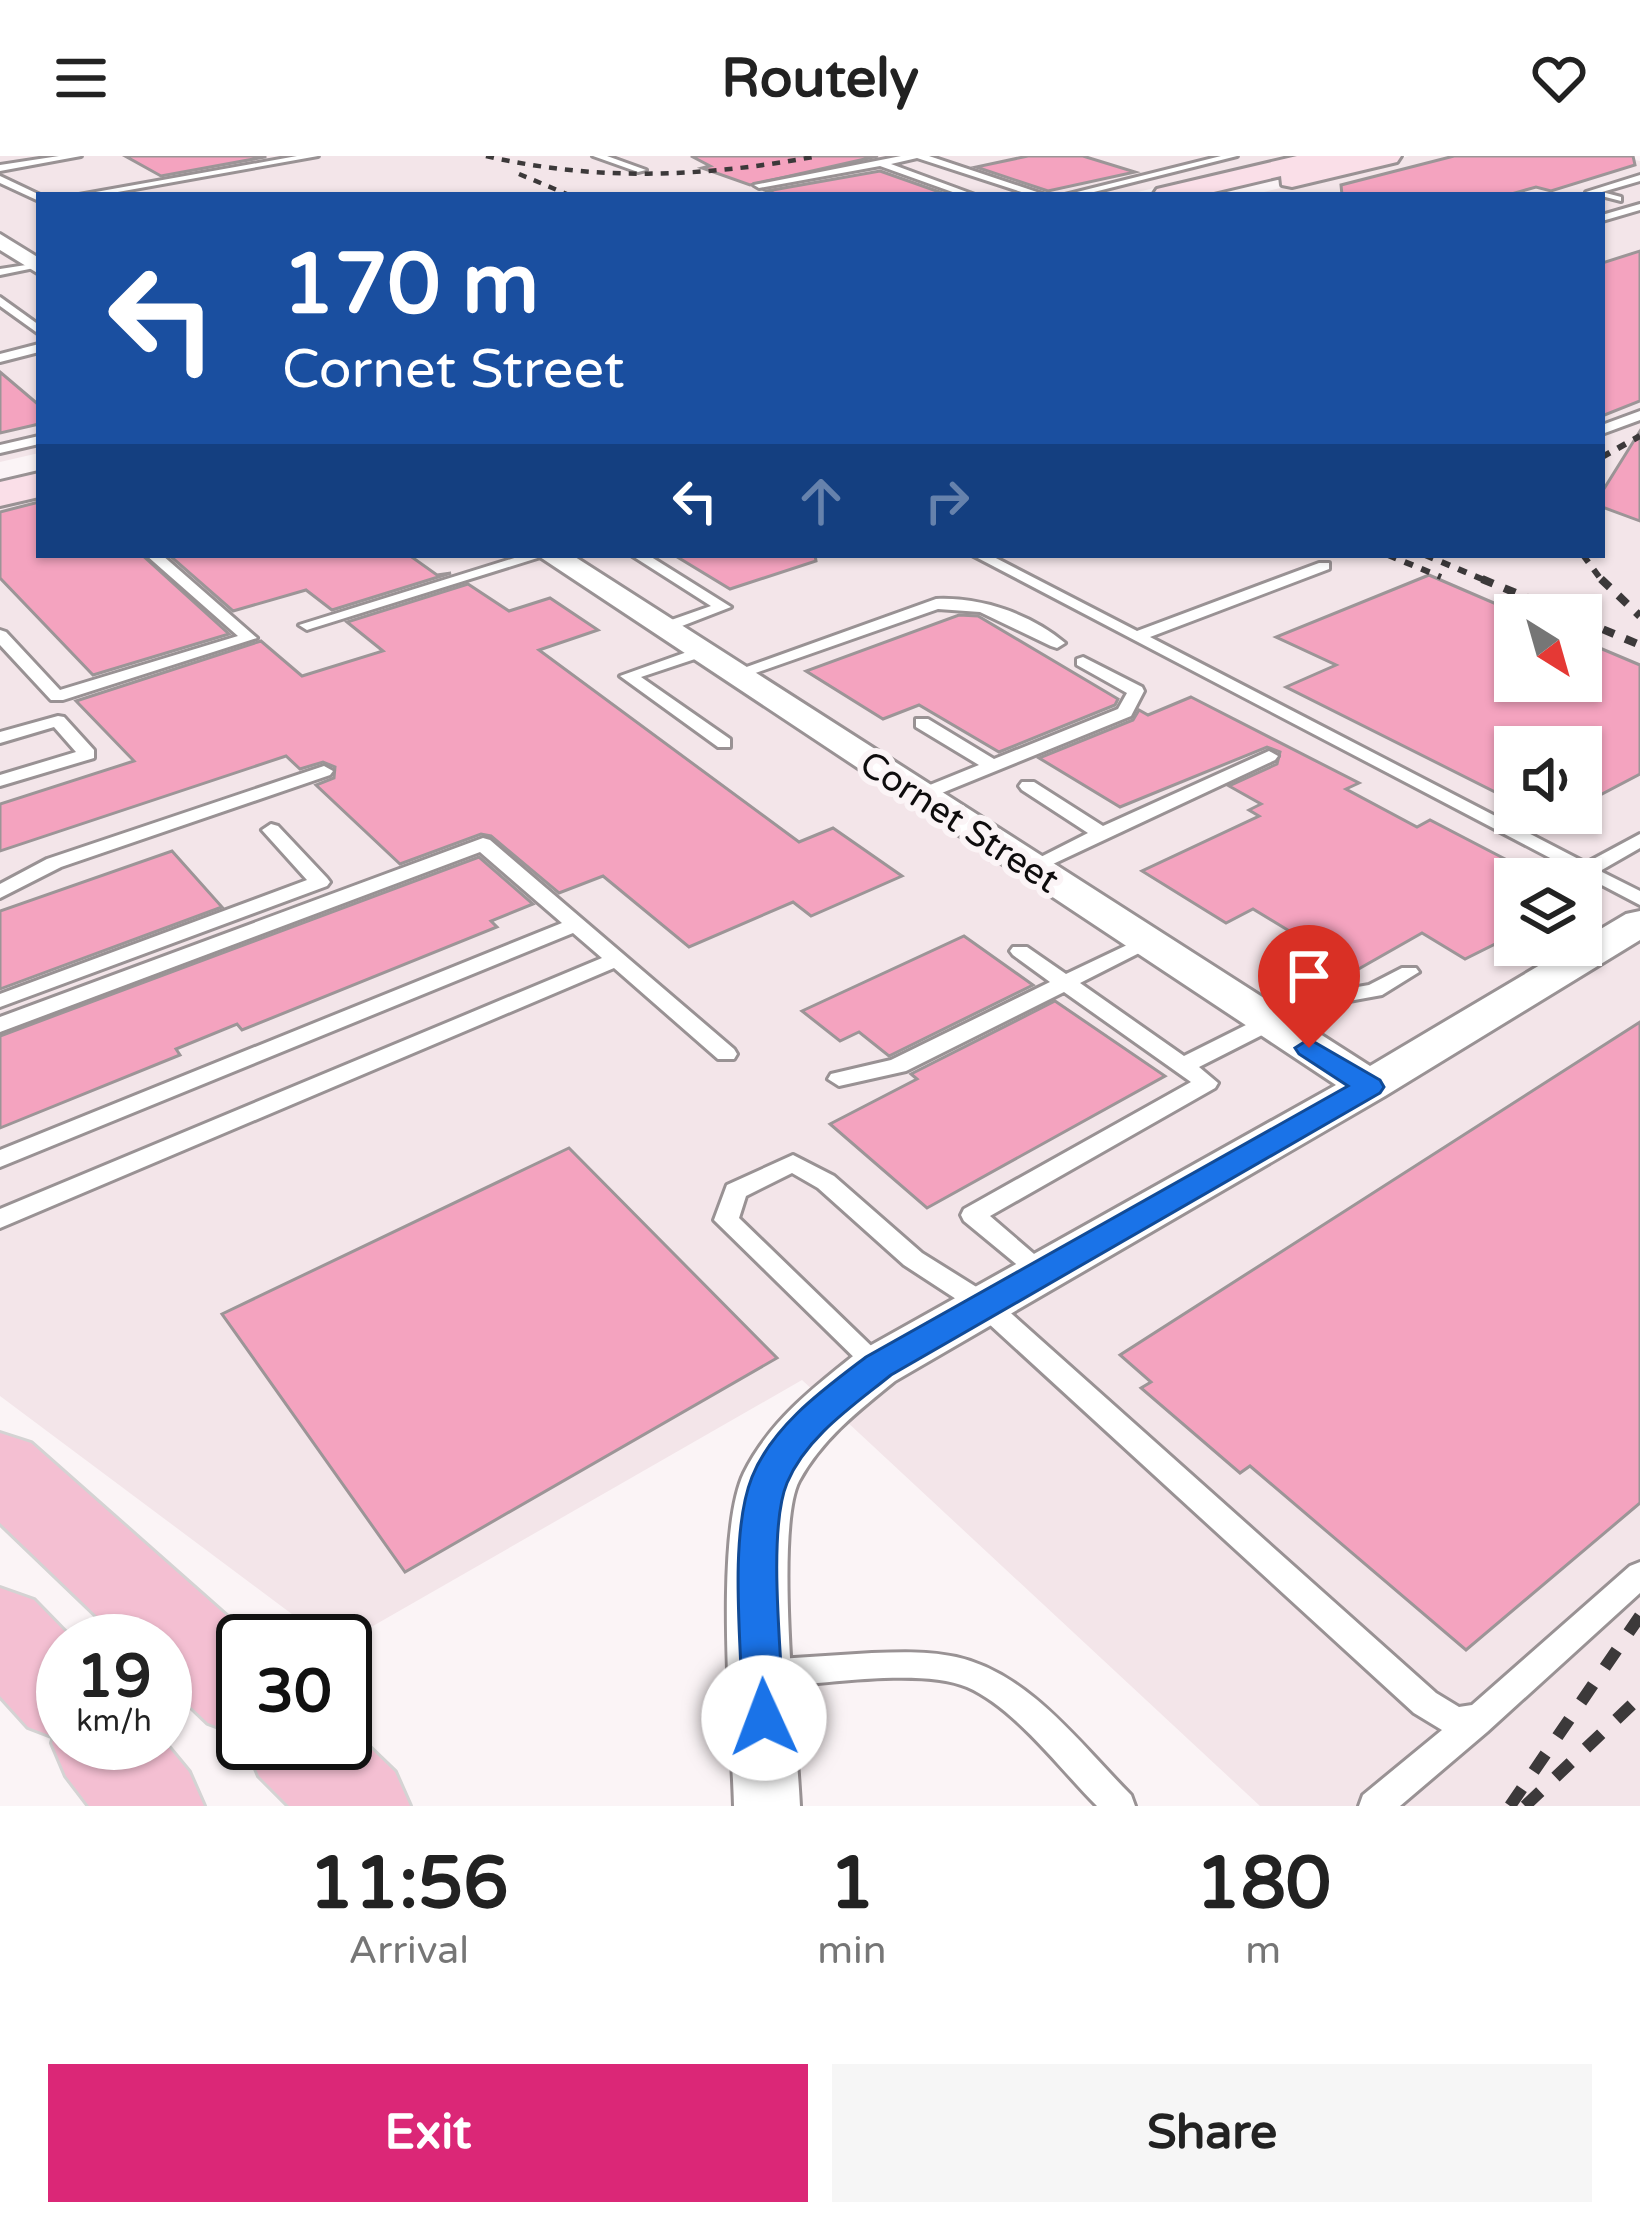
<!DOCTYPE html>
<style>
body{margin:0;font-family:"Varela Round",sans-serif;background:#f6f6f6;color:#222;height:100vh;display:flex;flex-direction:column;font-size:45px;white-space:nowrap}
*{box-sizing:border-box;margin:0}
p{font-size:39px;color:#767676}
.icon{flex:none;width:66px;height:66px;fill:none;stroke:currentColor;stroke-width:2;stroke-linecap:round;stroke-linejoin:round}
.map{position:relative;height:1650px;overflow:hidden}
.side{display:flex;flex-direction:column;background:#fff;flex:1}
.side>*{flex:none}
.top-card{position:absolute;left:36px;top:36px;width:1569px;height:366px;border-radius:0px;box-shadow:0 3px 9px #0004;background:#1a4fa0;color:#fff;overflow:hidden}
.needle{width:78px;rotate:143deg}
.tools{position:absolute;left:1494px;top:438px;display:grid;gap:24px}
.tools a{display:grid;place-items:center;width:108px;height:108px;border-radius:0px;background:#fff;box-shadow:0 3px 9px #0004;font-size:60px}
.speed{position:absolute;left:36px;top:1458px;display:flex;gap:24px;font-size:60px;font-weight:700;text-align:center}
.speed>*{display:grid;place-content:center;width:156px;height:156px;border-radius:50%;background:#fff;box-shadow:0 3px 9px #0004;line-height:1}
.speed small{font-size:30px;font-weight:400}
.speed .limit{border:6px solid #111;border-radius:18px;background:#fff;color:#111}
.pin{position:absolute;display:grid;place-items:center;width:102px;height:102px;color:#fff;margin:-123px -51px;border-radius:50% 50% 50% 0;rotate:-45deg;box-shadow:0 0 12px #0007}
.pin .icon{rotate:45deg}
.me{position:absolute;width:132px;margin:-66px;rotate:358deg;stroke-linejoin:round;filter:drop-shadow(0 0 9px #0008)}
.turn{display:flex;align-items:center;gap:42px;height:252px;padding:0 48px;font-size:54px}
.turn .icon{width:156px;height:156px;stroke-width:2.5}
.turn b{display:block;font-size:84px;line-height:102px}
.lanes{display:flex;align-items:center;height:114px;padding:0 48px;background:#0003;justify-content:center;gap:60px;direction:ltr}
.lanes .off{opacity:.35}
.eta{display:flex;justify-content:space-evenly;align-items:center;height:204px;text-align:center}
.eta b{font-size:72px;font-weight:800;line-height:84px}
.button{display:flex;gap:24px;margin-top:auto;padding:24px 48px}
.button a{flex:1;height:138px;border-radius:0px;background:#db2777;color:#fff;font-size:48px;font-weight:800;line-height:138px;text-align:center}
.button a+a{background:#f6f6f6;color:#222}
header{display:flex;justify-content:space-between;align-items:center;height:156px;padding:0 48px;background:#fff;font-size:54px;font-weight:800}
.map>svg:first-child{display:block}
</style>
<header><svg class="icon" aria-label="menu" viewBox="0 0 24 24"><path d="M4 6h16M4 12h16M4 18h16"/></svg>Routely<svg class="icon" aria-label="heart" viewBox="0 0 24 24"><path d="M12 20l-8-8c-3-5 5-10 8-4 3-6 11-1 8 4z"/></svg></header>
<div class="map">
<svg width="1640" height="1650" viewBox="0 0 1640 1650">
<rect width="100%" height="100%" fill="#fbf4f6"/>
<g fill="#f3e5e9" fill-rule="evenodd">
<polygon points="0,0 1289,0 1125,39 39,39 39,297 0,306"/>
<path d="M1409 0H1617L1640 5V1650H1260L802 1224 345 1486 328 1485 0 1240V351L39 341V399H1602V39H1252ZM1515 459H1581V525H1515ZM1515 591H1581V657H1515ZM1515 723H1581V789H1515Z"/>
</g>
<g fill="#f4a3bf" stroke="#9c9597" stroke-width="3">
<polygon points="125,0 265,0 265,1 161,20"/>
<polygon points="691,0 878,0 750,29 702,12 710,10"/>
<polygon points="1028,0 1083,0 1135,16 1048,35 976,11"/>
<polygon points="1454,0 1633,0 1635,9 1551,35 1536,31 1508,39 1342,39 1341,29"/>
<polygon points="880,15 948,39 778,39 767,35"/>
<polygon points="1640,95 1640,245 1602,260 1602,107"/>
<polygon points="0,216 39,249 39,268 0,277"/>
<polygon points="1640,275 1640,365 1602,351 1602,336"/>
<polygon points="39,346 39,399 142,399 229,478 93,519 0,422 0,356"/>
<polygon points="169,399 409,399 437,419 451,417 332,454 306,434 233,455"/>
<polygon points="674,399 815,399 816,405 730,433"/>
<polygon points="1429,419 1515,456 1515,525 1581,525 1581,484 1640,509 1640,618 1581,649 1581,591 1515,591 1515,646 1286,531 1336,509 1276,481"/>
<polygon points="468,428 509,455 550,442 598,474 539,494 799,686 833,672 902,720 811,760 793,746 689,791 603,720 559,737 491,680 481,678 400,708 316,629 334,622 335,611 323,606 300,613 286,600 0,695 0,648 134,605 76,545 261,485 302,520 383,495 347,466"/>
<polygon points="959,459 978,460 1118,543 1115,549 999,596 919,549 883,563 806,515"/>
<polygon points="1191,541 1359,627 1346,633 1417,671 1430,664 1532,717 1515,723 1515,778 1465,803 1422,777 1355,815 1253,753 1226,767 1142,715 1259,660 1249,654 1261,648 1229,630 1277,608 1280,596 1267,591 1120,651 1039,602 1133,564 1139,554 1148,559"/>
<polygon points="172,695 222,751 0,833 0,755"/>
<polygon points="479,701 533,748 491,765 497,771 242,874 237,868 176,893 180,899 0,972 0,880"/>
<polygon points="964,780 1033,829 889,900 859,876 840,885 802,855"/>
<polygon points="1055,845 1165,920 927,1052 830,968 917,923 911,918"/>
<polygon points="1640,866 1640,1347 1466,1494 1250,1310 1240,1317 1141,1232 1151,1226 1120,1199"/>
<polygon points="569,992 777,1202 405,1416 222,1158"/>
</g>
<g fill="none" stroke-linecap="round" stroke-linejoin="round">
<g stroke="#999294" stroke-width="6">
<g id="service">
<polygon points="59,0 81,0 0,15 0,9"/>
<polygon points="297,0 318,0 101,39 79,39"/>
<polygon points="593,0 607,0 646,14 638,16"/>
<polygon points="901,0 929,0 1046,39 1031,39 917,2 891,8 975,39 961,39 880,10 759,32 754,29"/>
<polygon points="1221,0 1237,0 1082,39 1065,39"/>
<polygon points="1640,19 1640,25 1602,36 1621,41 1621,45 1586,36"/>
<polygon points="0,20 40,39 39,45 0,27"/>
<polygon points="1640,48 1640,54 1602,65 1602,59"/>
<polygon points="39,107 39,111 0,119 0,113"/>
<polygon points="0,141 39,169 39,178 0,150"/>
<polygon points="39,188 39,196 0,206 0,198"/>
<polygon points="1640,255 1640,264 1602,278 1602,269"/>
<polygon points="39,280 39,288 0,297 0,289"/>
<polygon points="146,399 162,399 257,482 63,544 51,544 0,489 0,474 6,476 60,534 238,480"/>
<polygon points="524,399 547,399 313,472 307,474 299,469"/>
<polygon points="631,399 648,399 731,451 669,475 657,475 657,469 711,450"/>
<polygon points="972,399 990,399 1137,475 1319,407 1329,407 1329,413 1150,481 1586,707 1640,678 1640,692 1600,715 1640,735 1640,749"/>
<path d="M936 443C981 441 1031 458 1065 487L1057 492 1051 490 980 456 938 453 741 522H729L727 518Z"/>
<polygon points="701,491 709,496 707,499 641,521 730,583 730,591 718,591 620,520"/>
<polygon points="1083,501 1142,531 1144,535 1131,560 927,643 915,643 912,639 915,635 979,609 916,571 916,563 928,563 994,603 1118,553 1127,537 1077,509 1077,503"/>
<polygon points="58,560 64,561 94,594 94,602 0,630 0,619 76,596 54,571 0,587 0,576"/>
<polygon points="1269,595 1278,600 1275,604 1038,715 1031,717 1021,711 1088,677 1022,634 1019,630 1022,626 1034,626 1103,670"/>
<polygon points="324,610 333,615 330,619 61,711 0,742 0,728 47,703"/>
<polygon points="271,668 278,670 327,722 330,726 327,730 0,851 0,838 307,724 262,674"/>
<polygon points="483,682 490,684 734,893 737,898 734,903 718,903 614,812 0,1072 0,1053 602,802 573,777 0,1011 0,994 562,767 480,696 0,876 0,861"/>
<polygon points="1146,780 1153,782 1156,786 1153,790 1080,827 1184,900 1262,861 1270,859 1279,863 1335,835 1369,829 1402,812 1416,812 1419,816 1382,839 1349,845 1287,877 1279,879 1270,875 1199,911 1218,927 1215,932 990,1060 1055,1116 1051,1122 1042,1125 1033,1122 964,1065 961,1059 964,1053 1191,926 1064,836 906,915 839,930 828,923 831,918 891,904 1050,826 1013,799 1010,795 1013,791 1027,791 1066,818"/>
<polygon points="793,999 834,1020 922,1097 994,1142 1436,1537 1459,1551 1472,1549 1630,1410 1640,1406 1640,1437 1487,1576 1400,1650 1359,1650 1363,1639 1442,1574 1414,1557 976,1156 904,1109 818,1032 792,1017 746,1040 739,1062 892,1210 888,1217 879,1220 870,1217 714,1064 727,1029"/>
<path d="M872 1497C900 1496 929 1495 956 1501 1029 1517 1081 1589 1131 1639L1135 1650H1097C1060 1613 1015 1552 967 1531 920 1511 815 1529 763 1532L752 1528 748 1518 752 1508 763 1504Z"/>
</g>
</g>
<g stroke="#999294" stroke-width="6">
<g id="minor">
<polygon points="0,78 39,102 39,118 0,94"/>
<path d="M537 399H572L1370 910 1626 758 1640 755V784L1385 940 895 1225C858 1255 822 1283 799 1325 774 1373 797 1586 800 1650H734C732 1573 714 1380 744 1317 769 1266 814 1231 857 1197L1336 929Z"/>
</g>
</g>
<g stroke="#999294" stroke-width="6">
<g id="secondary">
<polygon points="1297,0 1401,0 1397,6 1292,31 1282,29 1281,20 1201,39 1153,39 1157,33"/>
<polygon points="39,317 39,341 0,350 0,326"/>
</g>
</g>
<g stroke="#d4d3d3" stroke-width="6">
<g id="primary">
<polygon points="0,1277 31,1287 255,1485 243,1485 243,1580 208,1567 165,1526 165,1485 123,1485 0,1367"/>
<polygon points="0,1432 34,1444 74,1485 63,1485 63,1587 165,1587 189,1616 204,1650 89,1650 66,1620 52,1587 54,1581 28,1571 0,1540"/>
<polygon points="345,1568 395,1616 410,1650 289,1650 259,1620 245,1587 345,1587"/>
</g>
</g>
<use href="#service" fill="#fff" fill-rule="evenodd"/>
<use href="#minor" fill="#fff" fill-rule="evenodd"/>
<use href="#secondary" fill="#fadfe8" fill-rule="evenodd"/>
<use href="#primary" fill="#f4bfd2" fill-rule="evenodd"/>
<g stroke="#3c393a" stroke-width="4.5" stroke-dasharray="8 8" stroke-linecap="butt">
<path d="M486 0C598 26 706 21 818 0"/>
<polyline points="519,18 569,39"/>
</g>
<g stroke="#3c393a" stroke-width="6" stroke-dasharray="9 9" stroke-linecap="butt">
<polyline points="1602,301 1640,280"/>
<polyline points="1388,399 1441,421"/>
<polyline points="1425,399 1489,426"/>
<polyline points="1583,399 1603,426"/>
</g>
<g stroke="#3c393a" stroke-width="8" stroke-dasharray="12 12" stroke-linecap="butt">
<polyline points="1482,423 1569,459"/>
<polyline points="1601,423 1640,460"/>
<polyline points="1581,464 1640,489"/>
</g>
<g stroke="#3c393a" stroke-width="12" stroke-dasharray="21 21" stroke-linecap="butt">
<polyline points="1510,1650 1640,1460"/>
<polyline points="1525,1650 1640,1541"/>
</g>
</g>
<path fill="#1a73e8" stroke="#114b97" stroke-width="3" d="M1309 883 1380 924 1384 931 1380 937 891 1219C854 1249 806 1281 787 1327 767 1375 782 1505 784 1562L778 1575 764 1580 749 1575 743 1562C742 1496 728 1381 752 1321 773 1269 824 1233 866 1201L1348 930 1299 898 1295 892Z"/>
<g text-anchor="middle" stroke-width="12" stroke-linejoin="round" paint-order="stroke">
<g font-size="36" fill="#0e0c0d" stroke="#fbf4f6">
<text transform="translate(960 665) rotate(33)" y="13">Cornet Street</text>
</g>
</g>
</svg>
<div class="tools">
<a><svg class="needle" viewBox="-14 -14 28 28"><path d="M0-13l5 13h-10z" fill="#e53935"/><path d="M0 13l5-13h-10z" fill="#767676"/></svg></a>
<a><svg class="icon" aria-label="sound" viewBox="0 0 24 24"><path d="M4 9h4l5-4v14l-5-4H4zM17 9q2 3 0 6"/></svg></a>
<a><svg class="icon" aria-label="layers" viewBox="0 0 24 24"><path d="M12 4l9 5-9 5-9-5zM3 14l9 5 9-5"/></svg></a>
</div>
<div class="speed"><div>19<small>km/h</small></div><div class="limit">30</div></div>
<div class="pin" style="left:1309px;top:892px;background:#d93025"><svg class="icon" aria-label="arrive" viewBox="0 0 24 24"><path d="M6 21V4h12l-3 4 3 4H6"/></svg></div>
<svg class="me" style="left:764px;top:1562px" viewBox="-20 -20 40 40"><circle r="19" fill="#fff"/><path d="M0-13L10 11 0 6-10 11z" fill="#1a73e8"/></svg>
<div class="top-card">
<div class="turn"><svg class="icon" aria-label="left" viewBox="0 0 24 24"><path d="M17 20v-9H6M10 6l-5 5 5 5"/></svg><div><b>170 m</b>Cornet Street</div></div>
<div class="lanes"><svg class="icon" aria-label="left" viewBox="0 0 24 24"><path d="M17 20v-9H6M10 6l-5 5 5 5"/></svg><svg class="icon off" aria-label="ahead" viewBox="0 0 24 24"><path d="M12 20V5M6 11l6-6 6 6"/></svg><svg class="icon off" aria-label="right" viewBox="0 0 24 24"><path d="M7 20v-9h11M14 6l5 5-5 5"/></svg></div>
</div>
</div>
<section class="side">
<div class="eta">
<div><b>11:56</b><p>Arrival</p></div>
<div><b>1</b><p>min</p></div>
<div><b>180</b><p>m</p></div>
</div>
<div class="button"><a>Exit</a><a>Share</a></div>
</section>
